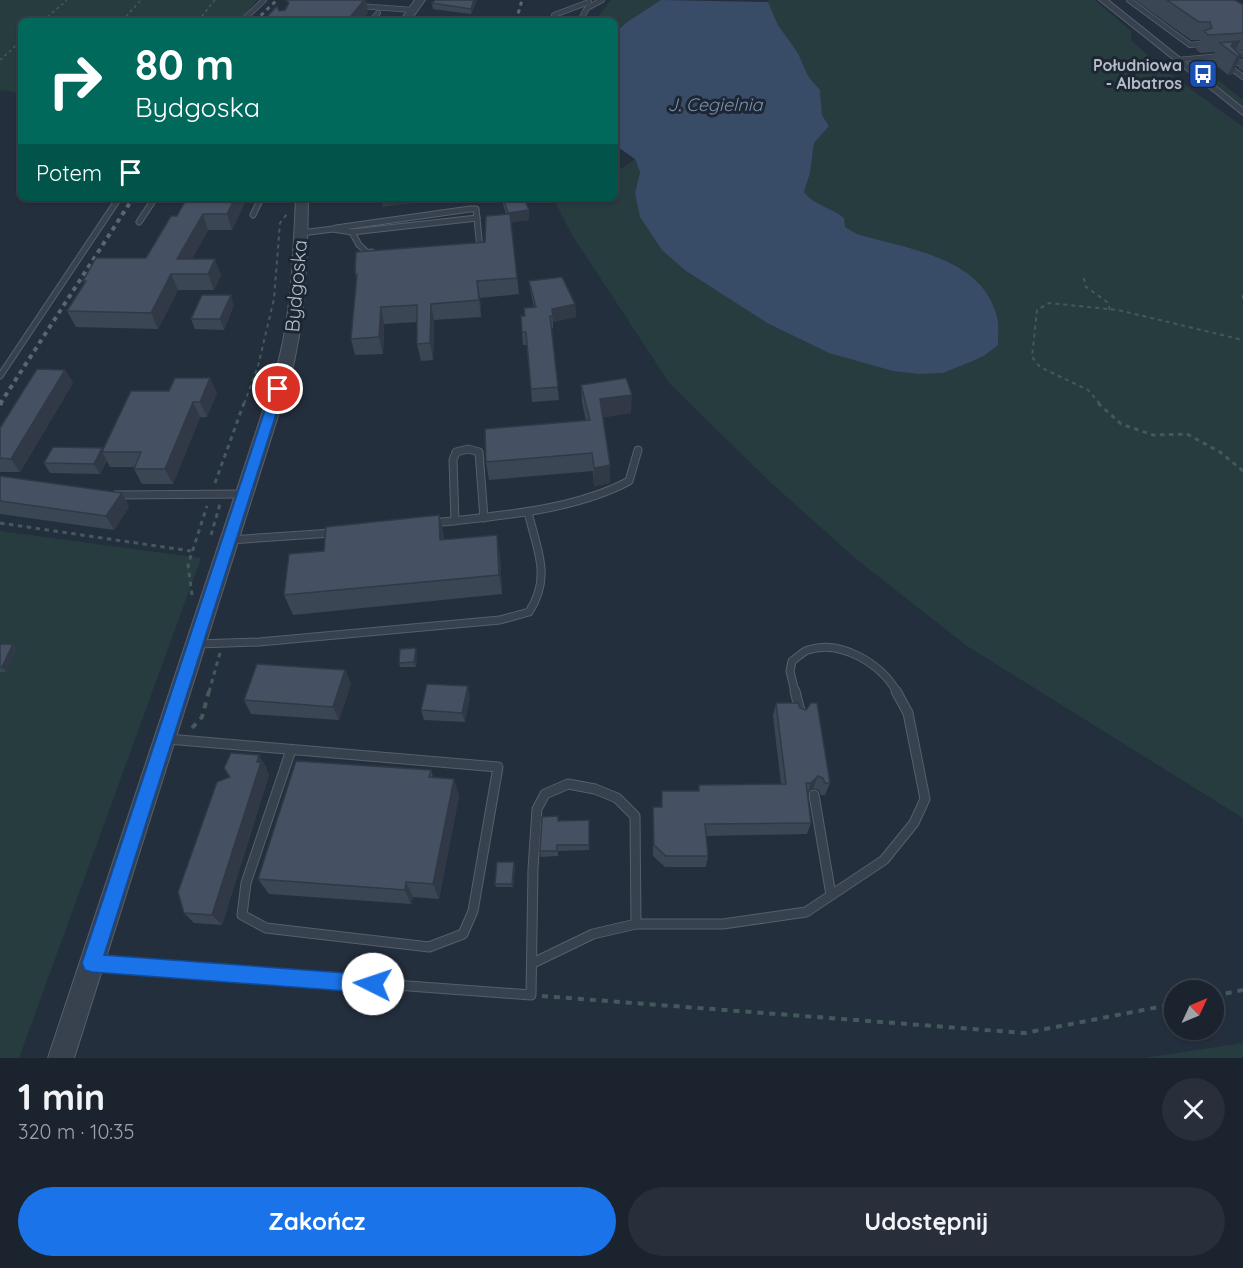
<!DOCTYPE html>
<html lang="pl">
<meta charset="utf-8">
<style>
body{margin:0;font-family:Quicksand,sans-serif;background:#282f3a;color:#f1f3f6;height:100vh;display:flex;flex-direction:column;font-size:22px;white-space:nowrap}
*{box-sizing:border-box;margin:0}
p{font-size:20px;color:#a0a4aa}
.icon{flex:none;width:33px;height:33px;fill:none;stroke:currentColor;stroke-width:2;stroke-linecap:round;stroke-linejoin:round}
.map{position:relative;height:1058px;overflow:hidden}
.drawer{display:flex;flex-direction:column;background:#1b232e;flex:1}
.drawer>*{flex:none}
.hud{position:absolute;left:18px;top:18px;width:600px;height:183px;border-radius:9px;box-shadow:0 2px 4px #0004,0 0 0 2px #39404a;background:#00695c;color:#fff;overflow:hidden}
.needle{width:39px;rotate:46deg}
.fabs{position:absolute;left:1164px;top:980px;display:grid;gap:12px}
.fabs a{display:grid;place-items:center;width:60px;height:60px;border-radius:50%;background:#1b232e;box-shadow:0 2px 4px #0004,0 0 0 2px #39404a;font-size:30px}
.pin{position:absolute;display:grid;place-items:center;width:51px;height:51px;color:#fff;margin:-26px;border:3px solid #fff;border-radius:50%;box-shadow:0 2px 6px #0007}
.me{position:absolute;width:66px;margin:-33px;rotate:274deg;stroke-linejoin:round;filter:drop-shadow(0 0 4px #0008)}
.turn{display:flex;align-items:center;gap:21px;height:126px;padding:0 18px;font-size:27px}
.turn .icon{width:78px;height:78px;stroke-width:2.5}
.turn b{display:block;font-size:42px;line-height:51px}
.then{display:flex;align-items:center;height:57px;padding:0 18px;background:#0003;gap:12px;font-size:22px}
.round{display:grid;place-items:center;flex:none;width:63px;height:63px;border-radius:32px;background:#282f3a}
.head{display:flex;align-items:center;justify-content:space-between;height:102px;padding:0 18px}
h1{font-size:36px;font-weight:700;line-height:45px}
.cta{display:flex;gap:12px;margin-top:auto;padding:12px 18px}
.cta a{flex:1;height:69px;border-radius:36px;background:#1a73e8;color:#fff;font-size:24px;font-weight:700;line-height:69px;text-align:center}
.cta a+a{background:#282f3a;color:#f1f3f6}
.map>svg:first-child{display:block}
</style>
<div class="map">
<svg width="1243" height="1058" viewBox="0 0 1243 1058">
<rect width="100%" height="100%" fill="#242f3e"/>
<g fill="#263c3f">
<polygon points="0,0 257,0 239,21 21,21 21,93 0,90"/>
<polygon points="611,0 661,0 627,22 615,33 615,21 595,21"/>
<path d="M767 0H1095L1131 31V40L1162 68 1243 127V818L967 646 856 559 768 480 670 384 572 235 553 198H615V173L635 159 640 172 635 193 686 271 767 323 830 353 920 374 943 373 968 363 984 356 998 345 963 270 938 257 857 234 844 227V218C830 206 816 207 804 192L810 173 814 142 829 126 822 115 820 90 808 76 798 53 778 25Z"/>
<polygon points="1193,66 1200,66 1243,100 1243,108"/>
<polygon points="0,531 201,558 19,1058 0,1058"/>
<polygon points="1243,1043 1243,1058 1144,1058"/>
</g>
<path fill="#394c67" d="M661 0 768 2 778 25 798 53 808 76 820 90 822 115 829 126 814 143 810 173 804 192C815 206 831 207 844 218L845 227 857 234C906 249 982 256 997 317 999 325 998 336 998 345L984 356 968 363 943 373 920 374 893 371 829 353 767 323 686 271 662 250 640 217 635 193 640 172 635 159 615 145V33L627 22Z"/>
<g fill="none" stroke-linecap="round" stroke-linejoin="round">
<g stroke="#565f6c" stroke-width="6">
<g id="service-far3">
<polyline points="1129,0 1190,45 1200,44"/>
<polyline points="359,6 413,10"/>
<polyline points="242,21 264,0"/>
<polyline points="371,21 378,13"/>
<polyline points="553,21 554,15 589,2"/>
<polyline points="580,21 587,8 602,0"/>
<polyline points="1178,60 1243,54"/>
<polyline points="1243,62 1227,65 1243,77"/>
</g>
</g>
<g stroke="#565f6c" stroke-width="7">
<g id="service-far2">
<polyline points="253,215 261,198"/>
<polyline points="139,222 155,198"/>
<polyline points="336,228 470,209 476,209 477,218"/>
<polyline points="352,232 359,245 368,253 372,252"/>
<polyline points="301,233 333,229 352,232 477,218 480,250"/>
<polyline points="0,376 119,198"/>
</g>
</g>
<g stroke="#565f6c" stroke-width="9">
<g id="service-far1">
<polyline points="115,495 244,494"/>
<polyline points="455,521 453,460 456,452 468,449 479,452 484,518"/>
<path d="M433 523C496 516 573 511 629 481L638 450"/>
<polyline points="230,540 332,533"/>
<path d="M198 644 259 642 500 620 529 612C552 577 537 550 528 512"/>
<path d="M795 692 790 671 792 661C797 658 802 652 808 650 841 639 881 664 897 692"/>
</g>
</g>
<g stroke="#565f6c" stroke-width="11">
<g id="service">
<polyline points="795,691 800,711"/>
<polyline points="168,739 498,767 473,911 463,934 429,947 266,928 242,915 246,883 291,750"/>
<polyline points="814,795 831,895"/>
<polyline points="636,924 723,924 806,912 884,860 914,823 925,799 908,713 896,691"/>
<polyline points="97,963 531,995 533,869 537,809 545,794 568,784 595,789 617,798 635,816 636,924 593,934 533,963"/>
</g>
</g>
<g stroke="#565f6c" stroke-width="2">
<polygon id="minor" points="1099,0 1108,0 1243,108 1243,115"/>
</g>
<g stroke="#565f6c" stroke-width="2">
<g id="tertiary">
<polygon points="415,0 425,0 410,21 400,21"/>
<path d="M296 198H308C307 260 306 318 290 378L74 1058H48L274 378C292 318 293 260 296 198Z"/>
</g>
</g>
<g stroke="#44595c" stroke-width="1.5" stroke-dasharray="3 3" stroke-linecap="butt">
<polyline points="43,21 67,0"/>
<polyline points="122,21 141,0"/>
<polyline points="198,21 215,0"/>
<polyline points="0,60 21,41"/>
</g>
<g stroke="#44595c" stroke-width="2" stroke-dasharray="4 4" stroke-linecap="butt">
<polyline points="1084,278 1085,286 1107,302 1110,310"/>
<polyline points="1243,295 1243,300"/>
<polyline points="244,404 258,366 274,299 280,223 287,214"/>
<polyline points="1100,404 1088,390 1040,367 1032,357 1037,310 1049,303 1118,310 1243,340"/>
</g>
<g stroke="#44595c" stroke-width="3" stroke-dasharray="4.5 4.5" stroke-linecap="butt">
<polyline points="1098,403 1121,424 1153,435 1187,434 1220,452 1243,471"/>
<polyline points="215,483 244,403"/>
<polyline points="0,523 191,551"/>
<polyline points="211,535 220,504"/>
<polyline points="192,595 188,565 207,506"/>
<polyline points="209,692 220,653"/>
</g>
<g stroke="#44595c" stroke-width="4" stroke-dasharray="6 6" stroke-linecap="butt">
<polyline points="192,728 202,717 209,691"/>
<polyline points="542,996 1025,1033 1174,1004"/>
<polyline points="1214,996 1243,990"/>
</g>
<use href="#service-far3" stroke="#38414e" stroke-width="4.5"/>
<use href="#service-far2" stroke="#38414e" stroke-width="5"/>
<use href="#service-far1" stroke="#38414e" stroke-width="7"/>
<use href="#service" stroke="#38414e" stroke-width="9"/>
<use href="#minor" fill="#38414e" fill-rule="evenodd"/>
<use href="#tertiary" fill="#38414e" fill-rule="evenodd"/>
<g stroke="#5a6575" stroke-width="3" stroke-dasharray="4 4" stroke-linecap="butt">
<polyline points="255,21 277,0"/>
<polyline points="516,21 522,0"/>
</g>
<polyline stroke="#5a6575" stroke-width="4" stroke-dasharray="4.5 4.5" stroke-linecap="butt" points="0,404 133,198"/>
<polyline stroke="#5a6575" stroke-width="4.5" stroke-dasharray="6 6" stroke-linecap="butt" points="0,405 1,403"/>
</g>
<g fill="#3b4654">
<polygon points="477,0 471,14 433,9 432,3"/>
<polygon points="1135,0 1235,0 1243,5 1243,50 1236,51 1241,56 1232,75 1228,75 1211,61 1215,52 1200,53 1196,49 1200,40 1191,40"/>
<polygon points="1243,57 1243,71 1238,68"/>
<polygon points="247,198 232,230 208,230 192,259 221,275 214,290 178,290 158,329 76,327 67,311 84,284 83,281 146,258 177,216"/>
<polygon points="501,198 524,198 529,210 529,220 511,222 519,294 480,298 481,317 434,320 433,360 421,361 417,344 417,322 384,324 383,354 355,355 351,339 357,280 355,274 485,242 506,214"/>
<polygon points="529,281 575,304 576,317 553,322 553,328 551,329 559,400 532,402 527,345 523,345 522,332 525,316 534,307 531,294"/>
<polygon points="234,305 224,330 195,329 191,319"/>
<polygon points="65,370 73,383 20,472 0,472 0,428"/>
<polygon points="581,385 631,413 603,417 610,483 594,486 593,471 489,480 486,462 586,421 582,403"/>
<polygon points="131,391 217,393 207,417 200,417 173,484 142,484 134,469 135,467 110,467 107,461 100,474 50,473 44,463 102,448 102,450"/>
<polygon points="0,476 122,493 129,507 114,530 0,514"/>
<polygon points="439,515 444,540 500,555 502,594 293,615 284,595 324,551"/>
<polygon points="0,644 13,644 17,649 6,672 0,672"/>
<polygon points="417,653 416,667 400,667 399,663"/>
<polygon points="345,670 351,684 339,720 251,714 244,700"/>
<polygon points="470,696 465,722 424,720 421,710"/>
<polygon points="776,703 806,710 830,783 825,795 821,795 819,790 813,788 807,795 811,823 807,834 706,836 708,856 706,867 665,867 653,856 653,807 661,807 662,791 698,791 699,785 781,784 773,716"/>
<polygon points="224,768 267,768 266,770 269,775 222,925 194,923 184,913 230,778"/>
<polygon points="431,770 433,777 459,796 439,899 413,897 411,904 269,894 258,879"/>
<polygon points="558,816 559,821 589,820 589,850 558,851 558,856 541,857 540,851"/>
<polygon points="515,866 513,887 496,887 495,884"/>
</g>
<g fill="#303945">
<polygon points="364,0 366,0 368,13 361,21 347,21"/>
<polygon points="474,0 477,0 471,14 471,9"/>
<polygon points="1240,41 1234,54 1229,50 1233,43"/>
<polygon points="1237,56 1241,56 1232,75 1228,75"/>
<polygon points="235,198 247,198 232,230 227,214"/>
<polygon points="381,198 452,198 383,207"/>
<polygon points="529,210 529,220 509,223 508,213"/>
<polygon points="203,214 208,230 184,274 177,259"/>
<polygon points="215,259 221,275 214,290 208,274"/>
<polygon points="171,274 178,290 158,329 151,313"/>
<polygon points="477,281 480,298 481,317 479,300"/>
<polygon points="231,295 234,305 224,330 220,319"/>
<polygon points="431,304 434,320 433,360 430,343"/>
<polygon points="575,304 576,317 553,322 552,309"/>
<polygon points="381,307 384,324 383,354 379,337"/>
<polygon points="65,370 73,383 20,472 11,459"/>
<polygon points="210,378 217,393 207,417 200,402"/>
<polygon points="632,395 631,413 601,418 600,399"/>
<polygon points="193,402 200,417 173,484 165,469"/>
<polygon points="102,448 104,452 102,452 107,461 100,474 94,464"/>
<polygon points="610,465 610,483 594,486 594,468"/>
<polygon points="122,493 129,507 114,530 106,516"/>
<polygon points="439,515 444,535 444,560 440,540"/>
<polygon points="497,535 500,555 502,594 499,575"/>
<polygon points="13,644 17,649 6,672 2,667"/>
<polygon points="416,648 417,653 416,667 414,662"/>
<polygon points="345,670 351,684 339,720 333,707"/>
<polygon points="468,686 470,696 465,722 462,713"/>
<polygon points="259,755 267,768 266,770 269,775 222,925 212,915"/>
<polygon points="818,776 813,788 807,795 811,783"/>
<polygon points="454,779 459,796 439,899 433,884"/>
<polygon points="514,862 515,866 513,887 512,884"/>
<polygon points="406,882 413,897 411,904 405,890"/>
</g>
<g fill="#455162" stroke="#303945" stroke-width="1.5">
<polygon points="286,0 364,0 347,21 263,21 277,6 279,11 285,10 289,3"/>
<polygon points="435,0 474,0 471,9 432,3"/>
<polygon points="1167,0 1235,0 1243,5 1243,33 1208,35 1204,31 1212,28 1210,22 1199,22"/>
<polygon points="1240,41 1233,43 1231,46 1241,56 1237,56 1220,43"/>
<polygon points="187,198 235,198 227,214 203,214 177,259 215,259 208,274 171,274 151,313 67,311 86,281 83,281 96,258 146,258 171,216 177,216"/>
<polygon points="503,198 524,198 529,210 508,213"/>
<polygon points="510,214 517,278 477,281 479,300 431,304 430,343 417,344 417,305 381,307 379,337 351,339 357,274 355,274 356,252 485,242 486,216"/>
<polygon points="562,277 575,304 552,309 553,316 550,316 558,387 531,389 526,332 522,332 521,316 525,316 524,308 536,307 529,281"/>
<polygon points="202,295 231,295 220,319 191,319"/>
<polygon points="37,369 65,370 11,459 0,458 0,428"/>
<polygon points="175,378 210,378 200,402 193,402 165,469 134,469 141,452 102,452 131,391 169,391"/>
<polygon points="626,378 632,395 600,399 610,465 594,468 592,453 486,462 485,429 590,420 581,385"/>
<polygon points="53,447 102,448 94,464 44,463"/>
<polygon points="0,476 122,493 106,516 0,501"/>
<polygon points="439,515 440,540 497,535 499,575 284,595 289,554 324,551 326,527"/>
<polygon points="0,644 13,644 2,667 0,667"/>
<polygon points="416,648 414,662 399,663 400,649"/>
<polygon points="257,664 345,670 333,707 244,700"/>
<polygon points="427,684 468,686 462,713 421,710"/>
<polygon points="776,703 798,703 800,708 806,710 811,703 817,703 830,783 825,783 823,778 818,776 811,783 806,783 811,823 705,824 708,856 666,856 654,845 653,807 662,807 662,791 699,791 699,785 786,784"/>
<polygon points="231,753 259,755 257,762 261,762 212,915 184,913 178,892 217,782 230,777 224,768"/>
<polygon points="296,761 431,770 429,777 454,779 433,884 406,882 405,890 258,879"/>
<polygon points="558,816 558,821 589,820 589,845 557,845 557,851 540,851 542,817"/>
<polygon points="497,862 514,862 512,884 495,884"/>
</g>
<polygon fill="#1a73e8" stroke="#114b97" stroke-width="1.5" points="278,385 284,389 104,955 373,975 380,977 383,984 380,991 373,993 92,972 85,970 82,963 272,389"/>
<defs>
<g id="bus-square" transform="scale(1.5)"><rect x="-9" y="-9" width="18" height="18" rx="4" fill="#1a4fb4" stroke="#1d2633"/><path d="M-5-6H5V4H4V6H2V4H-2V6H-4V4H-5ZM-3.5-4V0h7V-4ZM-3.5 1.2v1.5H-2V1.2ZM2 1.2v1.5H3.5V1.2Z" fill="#fff"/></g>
</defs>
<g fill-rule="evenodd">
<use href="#bus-square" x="1203" y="74"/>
</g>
<g text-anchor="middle" stroke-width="6" stroke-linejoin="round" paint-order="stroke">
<g font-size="16" font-weight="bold" fill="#b4bcc9" stroke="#1d2633" text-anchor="end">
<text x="1182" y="71">Południowa<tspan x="1182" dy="18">- Albatros</tspan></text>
</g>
<g font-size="18" font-style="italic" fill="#7c92b1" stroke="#1d2633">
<text x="715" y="111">J. Cegielnia</text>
</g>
<g font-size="20" fill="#b4bcc9" stroke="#1d2633">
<text transform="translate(296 286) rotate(-85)" y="7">Bydgoska</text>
</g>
</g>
</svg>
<div class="fabs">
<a><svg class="needle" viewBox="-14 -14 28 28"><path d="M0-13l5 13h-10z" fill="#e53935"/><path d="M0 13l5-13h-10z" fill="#a0a4aa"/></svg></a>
</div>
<div class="pin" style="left:278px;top:389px;background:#d93025"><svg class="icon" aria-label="arrive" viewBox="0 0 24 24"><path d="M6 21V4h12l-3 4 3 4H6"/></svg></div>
<svg class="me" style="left:373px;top:984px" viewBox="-20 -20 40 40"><circle r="19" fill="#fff"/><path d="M0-13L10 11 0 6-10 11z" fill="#1a73e8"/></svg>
<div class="hud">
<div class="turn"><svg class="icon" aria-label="right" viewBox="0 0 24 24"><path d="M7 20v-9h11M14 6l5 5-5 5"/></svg><div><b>80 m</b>Bydgoska</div></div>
<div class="then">Potem<svg class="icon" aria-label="arrive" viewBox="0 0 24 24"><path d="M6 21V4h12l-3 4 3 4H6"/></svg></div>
</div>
</div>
<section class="drawer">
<div class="head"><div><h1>1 min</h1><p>320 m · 10:35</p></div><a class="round"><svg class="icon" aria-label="close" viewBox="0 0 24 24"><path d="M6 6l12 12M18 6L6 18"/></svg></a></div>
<div class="cta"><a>Zakończ</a><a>Udostępnij</a></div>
</section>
